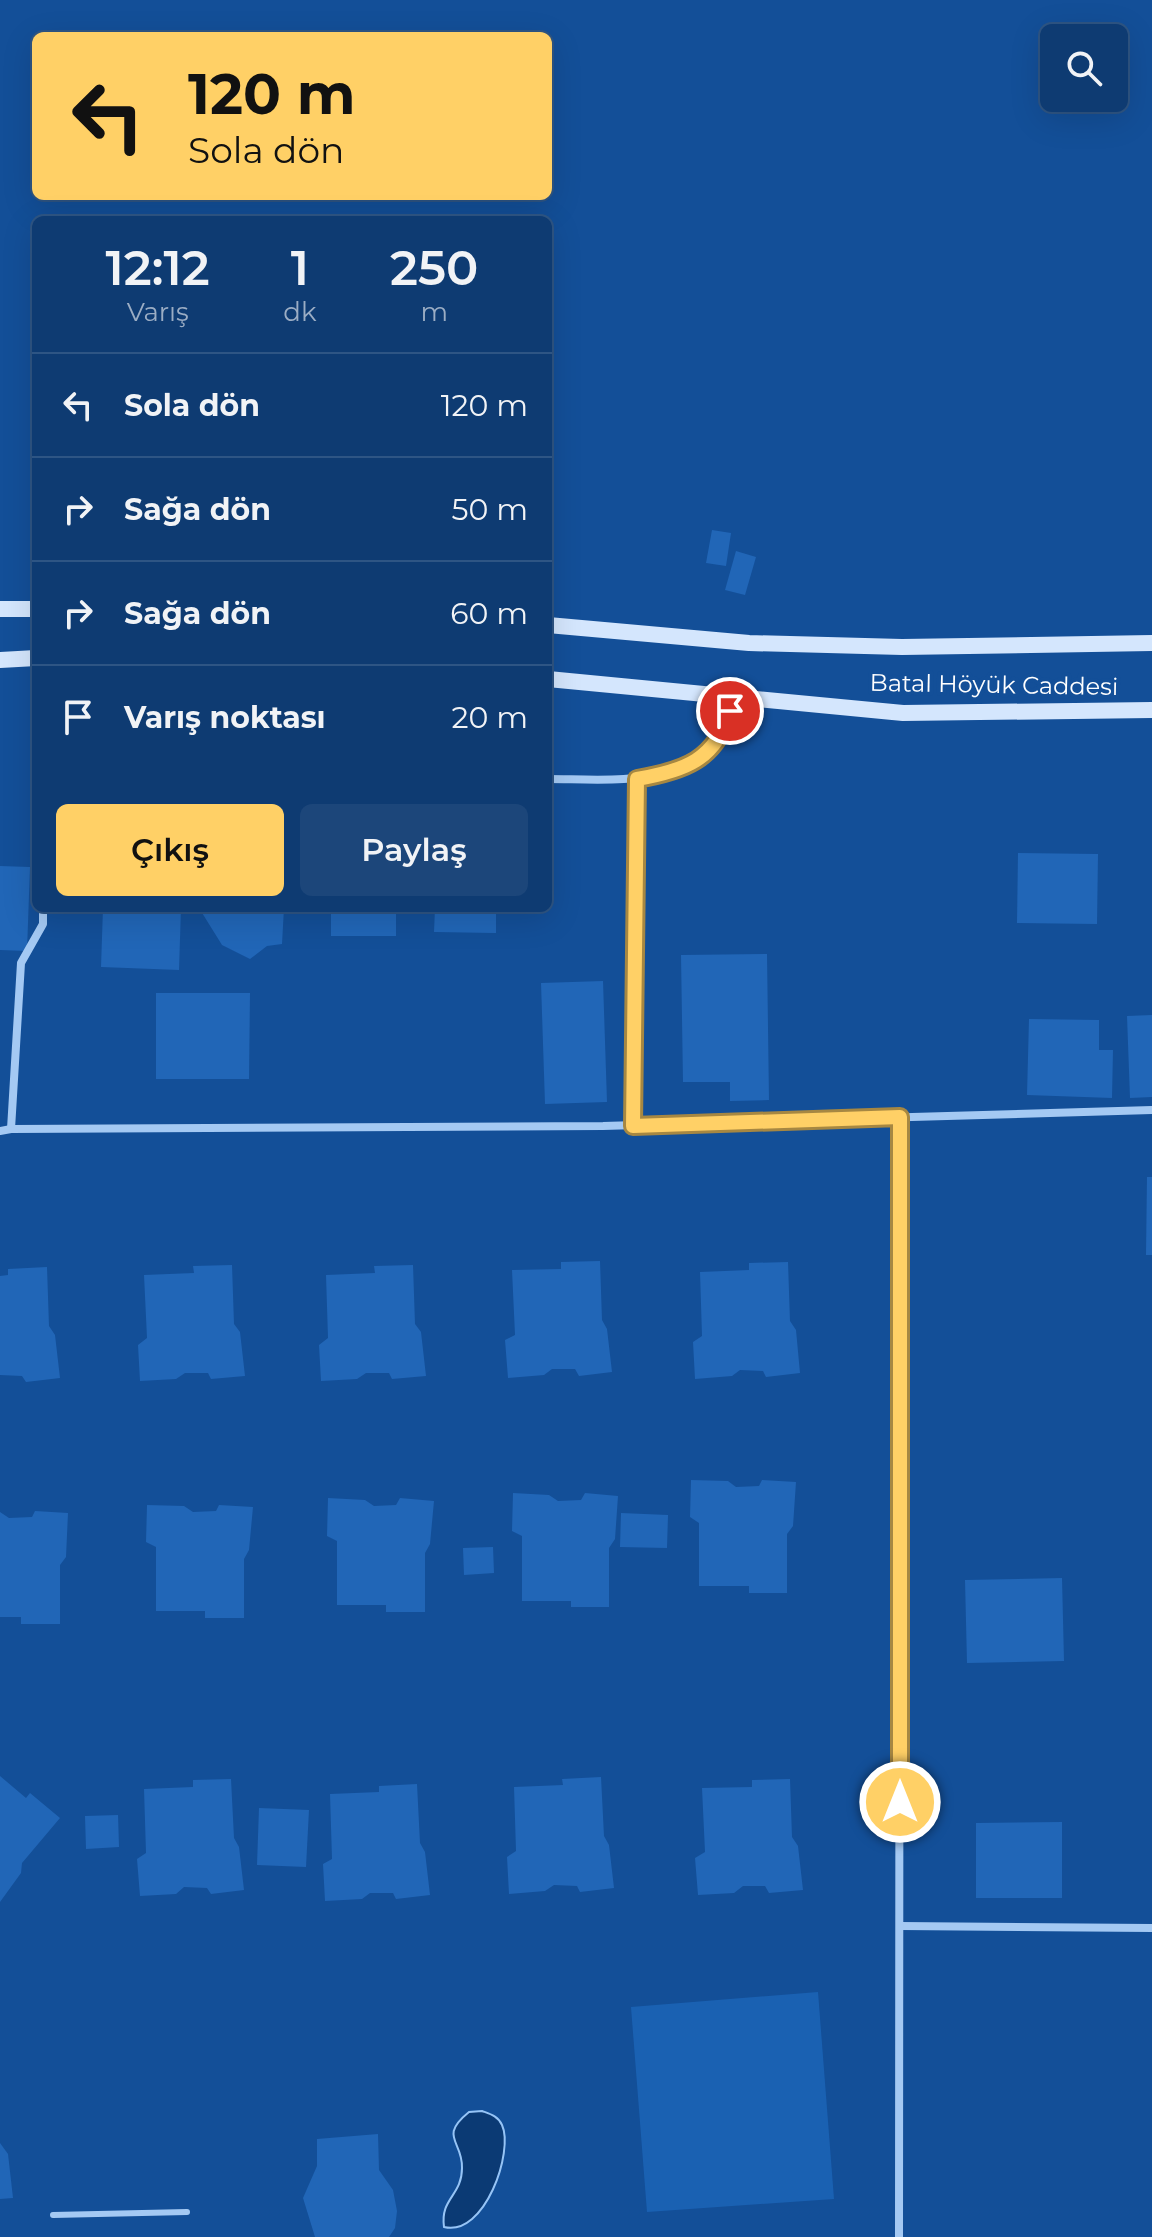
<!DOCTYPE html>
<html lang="tr">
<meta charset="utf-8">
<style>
body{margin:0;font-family:Montserrat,sans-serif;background:#1c467a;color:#f1f3f6;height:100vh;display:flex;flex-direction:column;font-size:30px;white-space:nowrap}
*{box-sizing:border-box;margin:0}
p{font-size:26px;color:#9badc4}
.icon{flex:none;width:44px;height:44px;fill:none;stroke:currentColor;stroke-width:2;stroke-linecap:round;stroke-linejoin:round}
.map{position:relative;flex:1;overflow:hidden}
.details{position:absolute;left:32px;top:216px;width:520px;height:696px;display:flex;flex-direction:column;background:#0e3b72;border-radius:12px;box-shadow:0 8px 32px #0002,0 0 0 2px #2e5584}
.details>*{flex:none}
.guide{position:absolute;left:32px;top:32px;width:520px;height:168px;border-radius:12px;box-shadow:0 8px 32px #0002,0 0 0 2px #2e5584;background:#ffd066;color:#111;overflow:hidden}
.controls{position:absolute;left:1040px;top:24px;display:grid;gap:16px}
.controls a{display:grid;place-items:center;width:88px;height:88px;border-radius:12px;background:#0e3b72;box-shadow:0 8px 32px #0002,0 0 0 2px #2e5584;font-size:40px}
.pin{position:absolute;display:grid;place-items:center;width:68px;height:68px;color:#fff;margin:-34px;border:4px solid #fff;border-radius:50%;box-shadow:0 2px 8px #0007}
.me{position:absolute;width:88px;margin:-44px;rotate:0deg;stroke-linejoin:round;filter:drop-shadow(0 0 6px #0008)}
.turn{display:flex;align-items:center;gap:28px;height:168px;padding:0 24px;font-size:36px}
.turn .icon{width:104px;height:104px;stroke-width:2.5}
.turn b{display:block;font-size:56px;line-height:68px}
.eta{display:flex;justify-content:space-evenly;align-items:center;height:136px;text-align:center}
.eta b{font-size:48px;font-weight:600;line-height:56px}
.action{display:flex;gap:16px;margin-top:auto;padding:16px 24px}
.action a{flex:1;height:92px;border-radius:12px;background:#ffd066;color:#111;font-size:32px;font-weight:600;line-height:92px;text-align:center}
.action a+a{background:#1c467a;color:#f1f3f6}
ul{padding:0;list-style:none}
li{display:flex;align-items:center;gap:24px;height:104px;padding:0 24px;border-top:2px solid #2e5584}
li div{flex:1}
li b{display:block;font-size:30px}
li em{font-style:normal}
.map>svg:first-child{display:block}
</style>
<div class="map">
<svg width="1152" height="2237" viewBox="0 0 1152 2237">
<rect width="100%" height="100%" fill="#134f98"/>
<polygon fill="#1a61b2" points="818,1992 834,2199 647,2212 631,2007"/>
<path fill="#0b3a74" stroke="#96c4f6" stroke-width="2" d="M482 2111C490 2114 498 2116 502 2125 514 2151 485 2237 444 2227 440 2198 462 2196 462 2168 463 2141 438 2137 469 2112Z"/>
<g fill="#2166b7">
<polygon points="712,530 731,533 726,566 706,563"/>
<polygon points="736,551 756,557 745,595 725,590"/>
<polygon points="1018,853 1098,854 1097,924 1017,923"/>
<polygon points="0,866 30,867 27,951 0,950"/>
<polygon points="103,908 181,908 179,970 101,967"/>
<polygon points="199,908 284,908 282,944 267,946 250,959 222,945"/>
<rect x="331" y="908" width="65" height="28"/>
<polygon points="435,908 496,908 496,933 434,932"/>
<polygon points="767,954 769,1100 730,1101 730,1082 683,1082 681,955"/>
<polygon points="603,981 607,1102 545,1104 541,983"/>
<polygon points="156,993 250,993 249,1079 156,1079"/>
<polygon points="1152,1015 1152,1097 1130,1098 1127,1016"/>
<polygon points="1029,1019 1099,1020 1099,1050 1113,1050 1112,1098 1027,1095"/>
<polygon points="1147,1177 1152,1177 1152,1255 1146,1255"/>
<polygon points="600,1261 602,1320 607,1329 612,1372 579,1376 575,1369 552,1369 544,1375 508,1378 505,1340 515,1335 512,1270 561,1269 561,1262"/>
<polygon points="788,1262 790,1321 796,1330 800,1373 766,1377 763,1371 740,1370 732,1376 695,1379 693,1342 702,1336 700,1272 749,1270 749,1263"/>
<polygon points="232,1265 234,1324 240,1332 245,1376 211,1379 208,1373 185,1373 176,1379 140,1381 138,1345 147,1338 144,1275 194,1273 193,1266"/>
<polygon points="413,1265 415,1324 421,1332 426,1376 392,1379 389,1373 366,1373 357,1379 321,1381 319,1345 328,1338 326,1275 375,1273 374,1266"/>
<polygon points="47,1267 49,1326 55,1335 60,1378 26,1382 22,1376 0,1375 0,1276 8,1275 8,1269"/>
<polygon points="691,1480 728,1481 736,1487 759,1486 762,1480 796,1482 793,1526 787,1534 787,1593 749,1593 749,1586 699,1586 699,1523 690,1517"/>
<polygon points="513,1493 549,1495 558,1501 581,1500 585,1493 618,1496 615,1539 609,1548 609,1607 571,1607 571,1601 522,1601 522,1536 512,1531"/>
<polygon points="328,1498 365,1500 374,1506 396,1505 400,1498 434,1501 430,1544 425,1553 425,1612 386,1612 386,1605 337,1605 337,1541 327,1536"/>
<polygon points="147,1505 184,1506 193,1512 216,1511 219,1505 253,1507 249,1550 244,1559 244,1618 205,1618 205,1611 156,1611 156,1547 146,1542"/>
<polygon points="35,1511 68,1513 66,1557 60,1565 60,1624 21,1624 21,1617 0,1617 0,1512 9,1518 32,1517"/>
<polygon points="621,1513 668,1515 667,1548 620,1547"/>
<polygon points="493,1547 494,1573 464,1575 463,1548"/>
<polygon points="1062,1578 1064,1661 967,1663 965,1580"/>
<polygon points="0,1776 26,1798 30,1793 60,1818 22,1863 21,1873 0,1902"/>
<polygon points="601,1777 604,1836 609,1845 614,1888 580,1892 577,1886 554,1885 545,1891 509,1894 507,1857 516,1851 514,1787 563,1785 562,1779"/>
<polygon points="231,1779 234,1838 239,1847 244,1890 211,1894 207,1888 184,1887 176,1894 140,1896 137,1859 146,1853 144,1789 193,1787 193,1780"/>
<polygon points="790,1779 792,1837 798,1846 803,1890 769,1893 765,1886 743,1886 734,1893 698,1895 695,1858 705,1852 702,1788 752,1787 752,1780"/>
<polygon points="417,1784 420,1843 425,1852 430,1895 396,1899 393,1893 370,1893 362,1899 325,1901 323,1864 332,1859 330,1794 379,1792 379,1786"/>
<polygon points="259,1808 309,1810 306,1867 257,1865"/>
<polygon points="118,1815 119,1847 86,1849 85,1816"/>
<polygon points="1062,1822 1062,1898 976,1898 976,1823"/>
<polygon points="378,2134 379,2170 393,2190 397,2211 395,2228 389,2237 315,2237 303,2198 317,2166 317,2139"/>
<polygon points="0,2143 8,2154 13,2198 0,2199"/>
</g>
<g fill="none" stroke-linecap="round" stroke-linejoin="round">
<polyline stroke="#a4c9f3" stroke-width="6" points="53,2215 187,2212"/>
<g stroke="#a4c9f3" stroke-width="8">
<path d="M548 779C615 779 727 793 730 696"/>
<polyline points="633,1126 637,779"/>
<polyline points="11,1129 21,963 43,924 43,908"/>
<polyline points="0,1131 11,1129 603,1126 1152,1110"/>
<polyline points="900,1926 1152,1928"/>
<polyline points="899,2237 900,1117"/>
</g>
<g stroke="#d4e6fd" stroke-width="16">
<polyline points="0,609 36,609"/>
<polyline points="548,625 749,643 902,647 1152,643"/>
<polyline points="0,660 36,658"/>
<polyline points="548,679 903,713 1152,710"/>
</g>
</g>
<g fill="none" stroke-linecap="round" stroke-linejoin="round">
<g stroke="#a68742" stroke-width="20">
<path id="route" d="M730 711C716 760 684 771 637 779L633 1126 900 1117V1802"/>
</g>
<use href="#route" stroke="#ffd066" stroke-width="14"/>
</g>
<g text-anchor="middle" stroke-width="8" stroke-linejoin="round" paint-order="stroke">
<g font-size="24" fill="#fff" stroke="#134f98">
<text transform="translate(994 685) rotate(1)" y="8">Batal Höyük Caddesi</text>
</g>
</g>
</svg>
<div class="controls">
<a><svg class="icon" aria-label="search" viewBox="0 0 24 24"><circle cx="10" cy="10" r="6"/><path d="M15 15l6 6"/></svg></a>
</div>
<div class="pin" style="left:730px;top:711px;background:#d93025"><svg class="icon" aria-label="arrive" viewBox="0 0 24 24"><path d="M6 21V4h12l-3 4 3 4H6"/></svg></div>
<svg class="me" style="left:900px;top:1802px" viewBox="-20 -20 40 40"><circle r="17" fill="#ffd066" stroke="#fff" stroke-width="3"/><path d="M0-11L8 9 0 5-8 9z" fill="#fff"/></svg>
<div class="guide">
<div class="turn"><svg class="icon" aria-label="left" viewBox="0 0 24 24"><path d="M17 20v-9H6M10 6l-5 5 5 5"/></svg><div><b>120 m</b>Sola dön</div></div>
</div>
<section class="details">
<div class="eta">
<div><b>12:12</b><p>Varış</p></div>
<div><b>1</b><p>dk</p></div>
<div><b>250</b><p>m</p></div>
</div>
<ul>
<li><svg class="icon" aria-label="left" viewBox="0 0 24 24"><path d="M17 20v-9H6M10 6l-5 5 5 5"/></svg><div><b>Sola dön</b></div><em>120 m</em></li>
<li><svg class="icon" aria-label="right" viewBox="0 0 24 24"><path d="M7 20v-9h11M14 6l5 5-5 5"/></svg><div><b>Sağa dön</b></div><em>50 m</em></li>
<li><svg class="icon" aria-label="right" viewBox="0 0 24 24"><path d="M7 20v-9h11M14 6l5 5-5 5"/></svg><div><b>Sağa dön</b></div><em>60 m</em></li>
<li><svg class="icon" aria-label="arrive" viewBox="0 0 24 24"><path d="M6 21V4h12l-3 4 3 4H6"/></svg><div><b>Varış noktası</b></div><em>20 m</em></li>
</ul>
<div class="action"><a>Çıkış</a><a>Paylaş</a></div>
</section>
</div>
